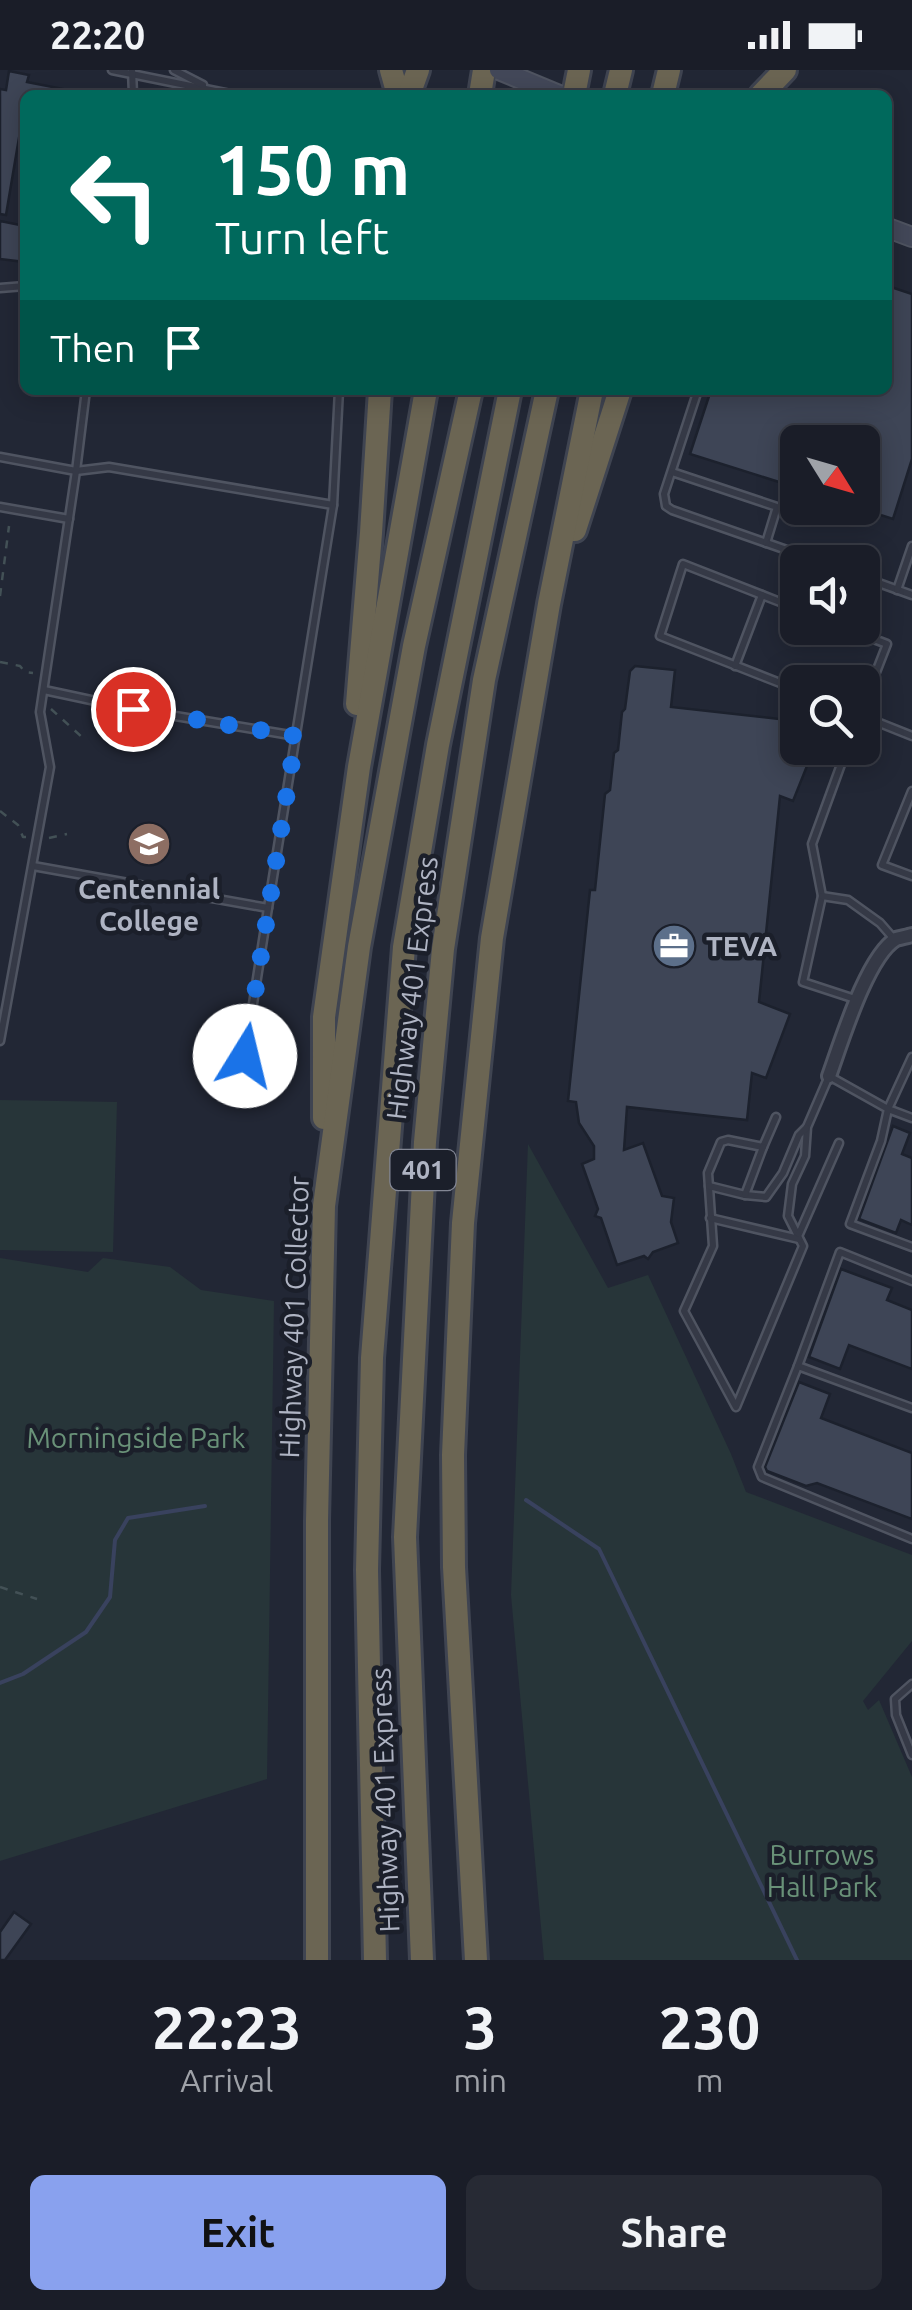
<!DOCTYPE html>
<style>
body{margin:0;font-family:Ubuntu,sans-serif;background:#272a34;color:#f1f3f6;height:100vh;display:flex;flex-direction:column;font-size:38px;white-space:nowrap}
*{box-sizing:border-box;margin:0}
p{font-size:32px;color:#9fa2a8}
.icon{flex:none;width:55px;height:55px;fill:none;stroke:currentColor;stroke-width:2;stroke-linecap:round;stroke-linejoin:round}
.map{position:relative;height:1890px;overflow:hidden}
.panel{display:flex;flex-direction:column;background:#1a1d28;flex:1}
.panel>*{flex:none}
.hud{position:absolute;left:20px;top:20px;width:872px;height:305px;border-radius:15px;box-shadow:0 5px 25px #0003,0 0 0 2px #383b45;background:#00695c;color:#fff;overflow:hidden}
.needle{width:65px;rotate:127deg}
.fabs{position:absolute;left:780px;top:355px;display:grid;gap:20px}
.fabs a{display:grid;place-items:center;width:100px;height:100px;border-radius:15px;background:#1a1d28;box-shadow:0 5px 25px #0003,0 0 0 2px #383b45;font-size:50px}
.pin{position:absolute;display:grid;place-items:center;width:85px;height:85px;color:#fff;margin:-42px;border:5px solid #fff;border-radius:50%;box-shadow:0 2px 10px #0007}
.me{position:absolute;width:110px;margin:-55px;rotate:9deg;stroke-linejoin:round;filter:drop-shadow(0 0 8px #0008)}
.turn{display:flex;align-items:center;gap:35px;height:210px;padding:0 30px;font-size:45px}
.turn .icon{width:130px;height:130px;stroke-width:2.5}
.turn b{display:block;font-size:70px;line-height:85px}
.then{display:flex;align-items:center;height:95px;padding:0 30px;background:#0003;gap:20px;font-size:38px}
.eta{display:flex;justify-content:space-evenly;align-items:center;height:170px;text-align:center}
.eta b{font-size:60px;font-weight:700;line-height:70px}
.action{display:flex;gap:20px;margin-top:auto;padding:20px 30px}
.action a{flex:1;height:115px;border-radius:15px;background:#89a1ee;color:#111;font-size:40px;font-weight:700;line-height:115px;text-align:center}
.action a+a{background:#272a34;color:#f1f3f6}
.status{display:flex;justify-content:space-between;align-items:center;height:70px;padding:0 50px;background:#1a1d28;direction:ltr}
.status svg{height:28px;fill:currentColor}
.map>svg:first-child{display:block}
</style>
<div class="status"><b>22:20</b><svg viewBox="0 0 49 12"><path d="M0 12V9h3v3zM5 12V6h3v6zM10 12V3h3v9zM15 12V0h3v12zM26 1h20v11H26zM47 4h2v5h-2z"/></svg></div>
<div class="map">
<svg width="912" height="1890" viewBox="0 0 912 1890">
<rect width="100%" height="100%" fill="#222735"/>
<g fill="#273539">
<polygon points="0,1030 117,1032 113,1182 0,1180"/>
<polygon points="528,1074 608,1218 648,1205 731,1384 746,1422 912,1485 912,1571 863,1631 868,1640 879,1630 912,1707 912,1890 544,1890 511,1525"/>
<polygon points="0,1188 88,1202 103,1188 170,1197 201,1220 274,1231 267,1709 0,1791"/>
</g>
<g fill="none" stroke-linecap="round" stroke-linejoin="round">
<g stroke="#39425e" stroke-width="4">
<polyline points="526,1430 599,1479 797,1890"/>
<polyline points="0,1613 23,1604 86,1562 110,1527 115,1470 128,1448 205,1436"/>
</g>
</g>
<g fill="#3e4556" stroke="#1c212d" stroke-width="2.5">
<polygon points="9,1 29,5 27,12 63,19 63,25 25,25 25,51 22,50 6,145 0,144 0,19 6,20"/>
<polygon points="0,151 25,156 25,192 0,189"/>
<polygon points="888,216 912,224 912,389 893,449 862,439 862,372 798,372 798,418 690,384 711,320 888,320"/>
<polygon points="635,596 675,600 671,637 788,650 784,687 807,696 793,731 780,726 759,932 790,944 766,1008 752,1003 747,1050 627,1037 624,1080 643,1073 662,1126 674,1128 671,1152 678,1173 653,1182 648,1189 644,1186 617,1195 601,1148 595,1146 598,1139 582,1094 594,1089 594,1076 579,1053 576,1032 568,1031 590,820 595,820 605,724 610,720 614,683 618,680 622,642 625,639 630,601"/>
<polygon points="893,1056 910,1063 902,1084 912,1088 912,1155 901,1150 896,1163 859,1149"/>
<polygon points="841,1199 892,1218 887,1230 912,1240 912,1299 849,1275 840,1299 809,1287"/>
<polygon points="799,1312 830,1324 821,1348 912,1383 912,1449 817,1413 806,1416 767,1401 765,1397"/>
<polygon points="14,1842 31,1854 5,1890 0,1890 0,1862"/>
</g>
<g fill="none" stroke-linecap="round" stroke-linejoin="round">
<g stroke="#4f5461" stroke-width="11">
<g id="lane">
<polyline points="112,0 235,25"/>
<polyline points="132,0 133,25"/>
<polyline points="174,0 203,15"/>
<polyline points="0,218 25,216"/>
<polyline points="698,320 664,424 666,436 672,440 821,492"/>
<polyline points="0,387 76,401 109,397 333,435"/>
<polyline points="672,402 777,437 766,473"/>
<polyline points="0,437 69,449"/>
<polyline points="862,507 912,525"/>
<polyline points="897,520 912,476"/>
<polyline points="798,539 683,494 660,566 798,620"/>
<polyline points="845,558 887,574 862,638"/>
<polyline points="735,596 762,525"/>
<polyline points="44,620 133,639 296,666"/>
<polyline points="862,646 912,666"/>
<polyline points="847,678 812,774 822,826 803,912 855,929"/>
<polyline points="912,721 882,795 912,806"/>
<polyline points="33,796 268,838 333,435 339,320"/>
<polyline points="822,826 848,830 880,853 894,869"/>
<polyline points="0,971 50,697 40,642 76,401 86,320"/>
<polyline points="912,987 888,1039 912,1048"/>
<polyline points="212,1017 239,1023 268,838"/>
<polyline points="776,1047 763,1077 728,1070 721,1072 708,1103 713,1176 684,1241 736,1337 803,1176 788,1146 792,1114 805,1086 807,1057 829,1006 888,1039 881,1071 850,1154 912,1177"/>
<polyline points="709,1116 745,1125 766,1127 783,1103 799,1065 806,1058"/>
<polyline points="745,1125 763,1077"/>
<polyline points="710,1148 799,1169"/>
<polyline points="799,1164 839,1073"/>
<polyline points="912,1211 840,1182 798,1296 912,1338"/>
<polyline points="798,1296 758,1397 762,1407 912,1469"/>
<polyline points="912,1614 895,1629 896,1645 912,1685"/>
</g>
</g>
<g stroke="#4f5461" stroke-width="18">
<path id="street" d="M829 1006C841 973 867 886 896 869 899 868 909 866 912 865"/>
</g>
<g stroke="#4f5461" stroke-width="22">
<polyline id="secondary" points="888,158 912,167"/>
</g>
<g stroke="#3f4451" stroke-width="28">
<g id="highway">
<polyline points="391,0 398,25"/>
<polyline points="409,25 418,0"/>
<polyline points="480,25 484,0"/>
<polyline points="574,25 579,0"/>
<polyline points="615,25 621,0"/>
<polyline points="663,25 669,0"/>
<polyline points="761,25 785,0"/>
<polyline points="575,460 620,320"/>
<polyline points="357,634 371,463 380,320"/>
<polyline points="324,1048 324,947 359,697 426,320"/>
<polyline points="317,1890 317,1451 324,1136 359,877 414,576 471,320"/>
<polyline points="375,1890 367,1500 372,1288 404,877 438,675 510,320"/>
<polyline points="422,1890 405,1467 425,1072 443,879 484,610 547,320"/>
<polyline points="476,1890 454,1497 453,1385 463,1153 492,868 549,534 592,320"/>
</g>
</g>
<g stroke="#435156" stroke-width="2.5" stroke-dasharray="8 8" stroke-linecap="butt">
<polyline points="0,526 9,456"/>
<polyline points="0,592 20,596 25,602 33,603"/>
<polyline points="51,639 83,668"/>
<polyline points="0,741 18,755 23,767 26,767"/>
<polyline points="49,768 67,764"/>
<polyline points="0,1517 37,1529"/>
</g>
<use href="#lane" stroke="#353946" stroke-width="6"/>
<use href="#street" stroke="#353946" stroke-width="12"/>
<use href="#secondary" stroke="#434859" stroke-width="18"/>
<use href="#highway" stroke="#6b6553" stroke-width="22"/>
<g stroke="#4f5461" stroke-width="22" stroke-linecap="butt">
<polyline id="secondary-bridge" points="499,0 559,25"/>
</g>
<use href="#secondary-bridge" stroke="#434859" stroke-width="18"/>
</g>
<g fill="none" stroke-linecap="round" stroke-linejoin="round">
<polyline stroke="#1a73e8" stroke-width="18" stroke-dasharray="0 32.4" points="133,639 296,666 245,986"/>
</g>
<defs>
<g id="university-disc" transform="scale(2.25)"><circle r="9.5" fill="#8d6e63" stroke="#1b1f2a"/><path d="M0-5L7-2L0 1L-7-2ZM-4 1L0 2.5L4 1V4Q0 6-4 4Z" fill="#fff"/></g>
<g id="office-disc" transform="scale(2.25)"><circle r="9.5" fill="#5c6f8a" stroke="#1b1f2a"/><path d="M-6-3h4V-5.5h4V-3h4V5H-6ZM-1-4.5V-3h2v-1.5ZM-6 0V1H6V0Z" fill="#fff"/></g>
</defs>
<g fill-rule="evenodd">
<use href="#university-disc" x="149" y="774"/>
<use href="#office-disc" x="674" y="876"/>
</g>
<g text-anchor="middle" stroke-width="9" stroke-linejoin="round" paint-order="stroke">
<rect fill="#1b1f2a" stroke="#838795" stroke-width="2.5" x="390.5" y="1080" width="65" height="40" rx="8"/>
<g font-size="25" font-weight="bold" fill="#afb4c3">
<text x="423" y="1109">401</text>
</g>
<g font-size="28" font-weight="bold" fill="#afb4c3" stroke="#1b1f2a">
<text x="149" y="829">Centennial<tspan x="149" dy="32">College</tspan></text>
<text x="706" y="886" text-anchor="start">TEVA</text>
</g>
<g font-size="28" fill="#afb4c3" stroke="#1b1f2a">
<text transform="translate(412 918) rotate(-83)" y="10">Highway 401 Express</text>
<text transform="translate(294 1247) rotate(-88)" y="10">Highway 401 Collector</text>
<text transform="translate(385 1730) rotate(-92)" y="10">Highway 401 Express</text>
</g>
<g font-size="28" fill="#699178" stroke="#1b1f2a">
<text x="136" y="1378">Morningside Park</text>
<text x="822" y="1795">Burrows<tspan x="822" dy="32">Hall Park</tspan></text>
</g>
</g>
</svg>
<div class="fabs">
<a><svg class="needle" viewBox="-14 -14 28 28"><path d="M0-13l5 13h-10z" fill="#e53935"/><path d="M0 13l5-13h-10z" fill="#9fa2a8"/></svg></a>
<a><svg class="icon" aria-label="sound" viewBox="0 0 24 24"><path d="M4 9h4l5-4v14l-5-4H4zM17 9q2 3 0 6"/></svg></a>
<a><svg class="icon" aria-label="search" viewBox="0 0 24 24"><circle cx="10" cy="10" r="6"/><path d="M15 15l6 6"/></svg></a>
</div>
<div class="pin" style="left:133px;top:639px;background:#d93025"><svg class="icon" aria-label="arrive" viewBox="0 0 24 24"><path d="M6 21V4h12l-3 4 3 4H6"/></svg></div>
<svg class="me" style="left:245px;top:986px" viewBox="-20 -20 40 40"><circle r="19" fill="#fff"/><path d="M0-13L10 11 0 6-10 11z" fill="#1a73e8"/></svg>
<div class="hud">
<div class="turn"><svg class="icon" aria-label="left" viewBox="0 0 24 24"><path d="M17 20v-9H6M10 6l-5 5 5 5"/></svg><div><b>150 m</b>Turn left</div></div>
<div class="then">Then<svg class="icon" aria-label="arrive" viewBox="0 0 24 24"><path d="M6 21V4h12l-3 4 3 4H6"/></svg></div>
</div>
</div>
<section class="panel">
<div class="eta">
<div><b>22:23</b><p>Arrival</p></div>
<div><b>3</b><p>min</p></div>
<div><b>230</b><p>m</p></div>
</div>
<div class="action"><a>Exit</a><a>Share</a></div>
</section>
